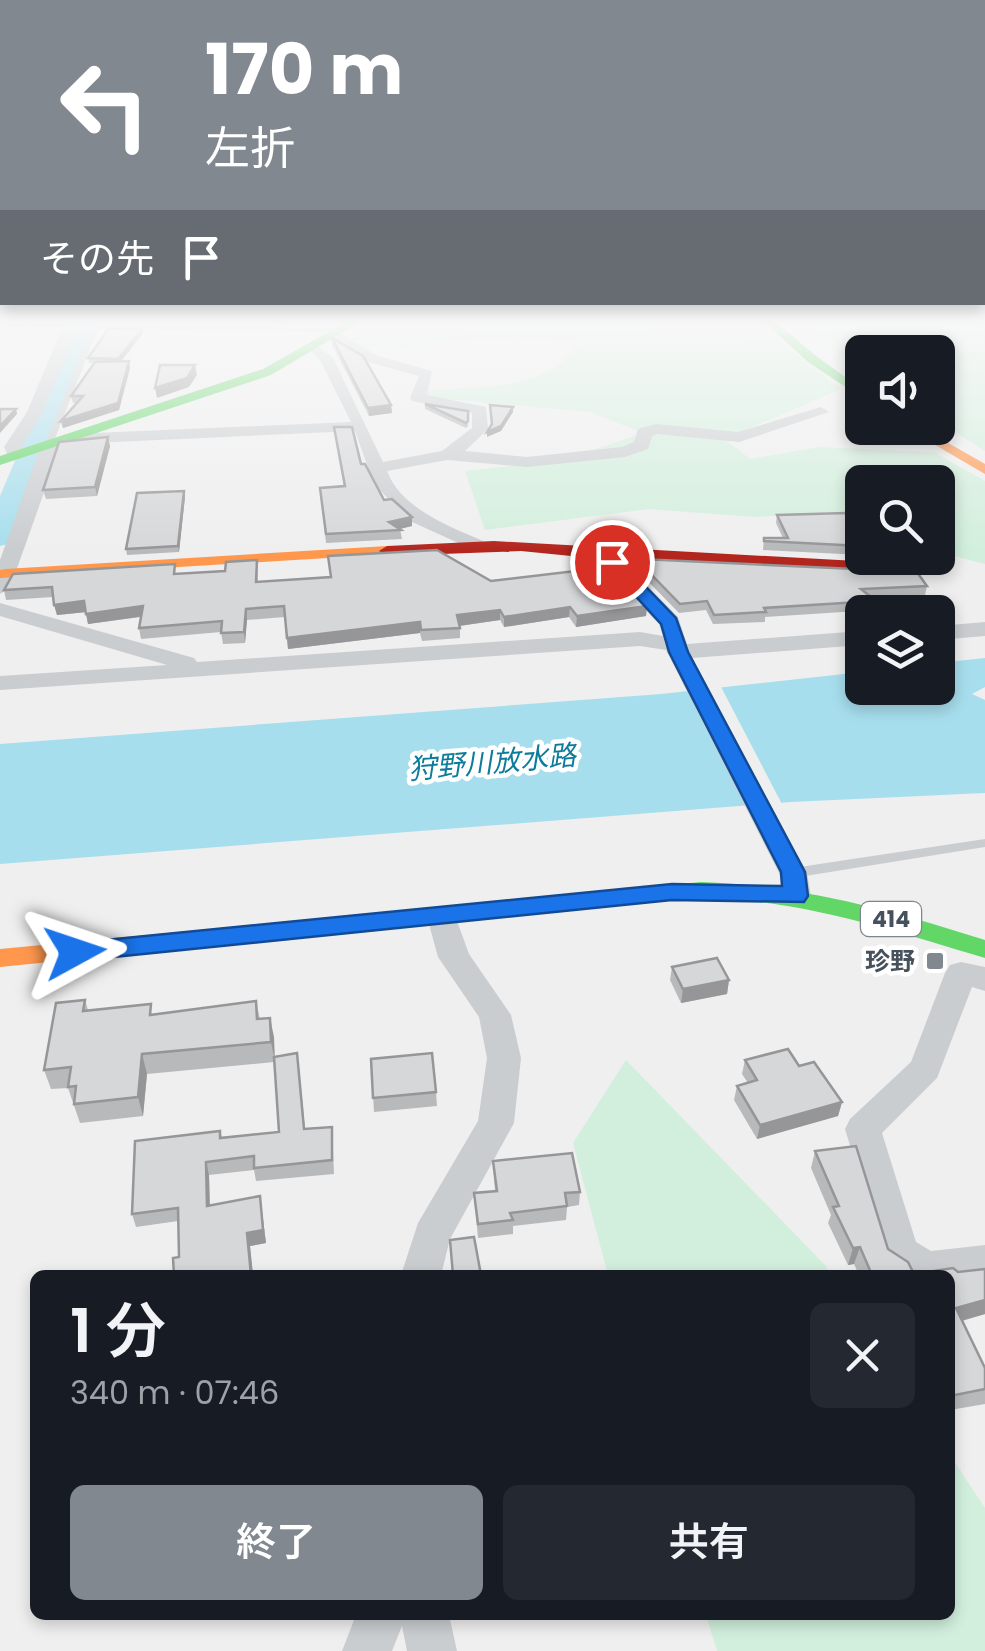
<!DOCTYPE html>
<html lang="ja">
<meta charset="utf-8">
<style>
body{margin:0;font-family:Poppins,"Noto Sans JP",sans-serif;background:#242831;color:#f1f3f6;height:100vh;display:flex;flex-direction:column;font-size:38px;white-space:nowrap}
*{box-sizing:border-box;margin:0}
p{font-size:32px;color:#9ea1a6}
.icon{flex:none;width:55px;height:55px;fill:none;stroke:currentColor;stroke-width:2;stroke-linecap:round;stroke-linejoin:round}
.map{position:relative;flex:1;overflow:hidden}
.drawer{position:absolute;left:30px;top:1270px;width:925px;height:350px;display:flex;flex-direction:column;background:#171b24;border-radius:15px;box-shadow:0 5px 15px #0003}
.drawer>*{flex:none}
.guide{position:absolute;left:0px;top:0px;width:985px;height:305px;box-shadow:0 5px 15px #0003;background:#81888f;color:#fff;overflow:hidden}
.buttons{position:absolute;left:845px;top:335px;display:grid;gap:20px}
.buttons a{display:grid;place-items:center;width:110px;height:110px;border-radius:15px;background:#171b24;box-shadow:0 5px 15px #0003;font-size:50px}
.pin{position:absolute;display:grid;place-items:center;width:85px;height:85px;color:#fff;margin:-42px;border:5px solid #fff;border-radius:50%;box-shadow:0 2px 10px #0007}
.me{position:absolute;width:110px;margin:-55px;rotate:85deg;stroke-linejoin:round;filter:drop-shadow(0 0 8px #0008)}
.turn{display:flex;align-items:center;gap:35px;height:210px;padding:0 40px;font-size:45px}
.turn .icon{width:130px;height:130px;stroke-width:2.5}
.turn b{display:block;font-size:70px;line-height:85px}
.then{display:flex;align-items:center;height:95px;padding:0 40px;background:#0003;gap:20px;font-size:38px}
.round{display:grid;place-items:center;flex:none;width:105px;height:105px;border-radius:15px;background:#242831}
.overview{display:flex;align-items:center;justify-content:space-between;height:170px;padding:0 40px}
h1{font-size:60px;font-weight:600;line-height:75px}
.cta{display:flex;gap:20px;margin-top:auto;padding:20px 40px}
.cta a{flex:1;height:115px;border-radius:15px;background:#81888f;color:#fff;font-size:40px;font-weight:600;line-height:115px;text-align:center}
.cta a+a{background:#242831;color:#f1f3f6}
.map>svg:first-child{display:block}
</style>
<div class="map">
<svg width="985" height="1651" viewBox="0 0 985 1651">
<rect width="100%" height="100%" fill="#efefef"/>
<g fill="#d2efdd">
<path d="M478 319H690L663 320 652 335 775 338 841 389 724 439 750 459 819 447 934 452 985 481V564L938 552V482H862V519L848 512 754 517 649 509 485 530 465 471 564 460 643 433 590 412 423 397 430 390C484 386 548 392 580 341 527 337 467 337 416 346 397 349 381 340 363 349L348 337 462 336Z"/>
<polygon points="796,319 985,319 985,451 938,421 938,352 862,352 862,372"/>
<polygon points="626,1060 825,1265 831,1275 608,1275 573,1143"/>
<polygon points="950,1455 985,1508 985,1651 717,1651 706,1615 950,1615"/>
</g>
<polygon fill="#a7deed" points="985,658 985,687 972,694 985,700 985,793 791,802 0,864 0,744 661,694 862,672 862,688 938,688 938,663"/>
<polygon fill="#efefef" points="719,683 784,808 748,811 688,686"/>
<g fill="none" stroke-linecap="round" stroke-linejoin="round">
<polygon fill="#a7deed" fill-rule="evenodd" points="75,319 99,319 17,536 12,543 0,546 0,496"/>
<g fill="#cacdd0" fill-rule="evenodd">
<polygon points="0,323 342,328 345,330 342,332 98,329 52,446 48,449 44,446 92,328 0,327"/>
<polygon points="985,839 985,847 793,878 786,873 793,868"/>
</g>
<g fill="#cacdd0" fill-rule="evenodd">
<polygon points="66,319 80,319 43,412 22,447 25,456 10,460 4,447 27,412"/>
<path d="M328 332H338L378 356 432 371 427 395 486 407 488 429 465 451 527 457 622 447 634 442 638 429 656 424 738 432 821 407 829 412 739 442 657 434 652 436 648 449 625 457 527 467 447 460 387 471C402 510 450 526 485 542V550L478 552 410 521 374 484 355 431 71 444 63 439 71 434 351 422 320 360 306 347 313 343 333 358 383 462 442 451 472 428V413L412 401 410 398 419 376 368 362 328 338Z"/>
<polygon points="42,442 54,442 58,453 10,588 0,594 0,560"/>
<polygon points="601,548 630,568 678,617 687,644 862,631 862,645 692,658 807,873 811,896 806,903 786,903 779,873 666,650 640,646 0,690 0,676 167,665 0,616 0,603 194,658 197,662 640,632 663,636 659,624 594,558 594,550"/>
<polygon points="985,622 985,636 938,640 938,626"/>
<polygon points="442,907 453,910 469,954 511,1015 521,1058 514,1123 450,1239 441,1275 401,1275 418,1223 478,1121 487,1058 479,1017 438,957 427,917 431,910"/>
<polygon points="961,962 985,967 985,991 972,987 937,1078 882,1133 916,1242 931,1251 985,1245 985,1281 950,1285 950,1275 901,1275 886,1265 845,1129 850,1119 911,1062 945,973 950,965"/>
<polygon points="356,1615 449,1615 457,1651 407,1651 402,1626 392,1651 342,1651"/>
</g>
<g fill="#63d668" fill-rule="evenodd">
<polygon points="352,319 365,319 271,375 0,465 0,456 263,369"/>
<polygon points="761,319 772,319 816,356 862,389 862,398 808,362"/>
<path d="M701 882C799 885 892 910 985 940V958C891 930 800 899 701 898 663 898 625 905 587 909L575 901 587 893Z"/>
</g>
<g fill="#ff974d" fill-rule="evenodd">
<polygon points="906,428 922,428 985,464 985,474"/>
<polygon points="387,546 393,548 393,554 0,578 0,570 5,569"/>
<polygon points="587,893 596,895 599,901 596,907 0,967 0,949"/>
</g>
<polygon fill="#b3261e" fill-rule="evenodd" points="494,541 875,562 883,567 875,572 601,559 521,551 387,556 379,551 387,546"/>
</g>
<g fill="#b8b9bb">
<polygon points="143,333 121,361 130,368 119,410 63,428 61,421 77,403 73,403 71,396 94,363 89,363 88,358"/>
<polygon points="332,338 391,405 392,413 369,416 332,345"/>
<polygon points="425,404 468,411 468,426 466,428 425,409"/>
<polygon points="334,427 361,464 384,500 412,517 412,526 400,529 402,539 326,543 320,488 344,486"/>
<polygon points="110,446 97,496 46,499 43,490"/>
<polygon points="184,491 185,497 179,552 127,555 126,549"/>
<polygon points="777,515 862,537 862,555 763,550 764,538 783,538 776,523"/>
<polygon points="878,558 917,558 919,575 927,586 925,595 871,597 876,601 874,610 765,617 765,622 713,624 706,610 679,613 640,573 641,559 877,570 887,564"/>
<polygon points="257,560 258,582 491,581 647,606 646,616 576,627 569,617 504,627 500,620 460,626 460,638 422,641 420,633 288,649 285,617 247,620 245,643 223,644 221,632 141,639 139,628 141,617 88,624 86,612 57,615 53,597 6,600 4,590 225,571"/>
<polygon points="672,967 729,980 727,994 681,1003 670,980"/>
<polygon points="85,1000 88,1010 154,1015 256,1001 260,1019 270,1018 274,1057 299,1067 305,1129 332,1127 334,1174 256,1181 254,1170 209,1175 210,1205 260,1196 266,1243 250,1246 253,1275 174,1275 179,1257 178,1221 136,1227 132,1214 220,1131 222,1137 279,1132 274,1062 147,1074 143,1116 80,1123 68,1088 51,1089 44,1070"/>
<polygon points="371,1059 436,1092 437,1106 374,1112"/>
<polygon points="745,1060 799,1066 842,1102 838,1116 757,1139 734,1100 737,1086 748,1083 742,1074"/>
<polygon points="856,1146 888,1249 908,1262 914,1274 953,1268 958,1272 985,1269 985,1314 962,1321 985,1368 985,1404 950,1410 950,1275 859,1275 854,1264 848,1265 828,1223 831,1215 811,1168 815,1151"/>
<polygon points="493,1161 580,1192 579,1205 567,1207 566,1220 513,1226 513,1234 478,1238 474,1193 495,1191"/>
</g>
<g fill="#969698">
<polygon points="142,329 143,333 119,364 118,359"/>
<polygon points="129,361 130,368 119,410 63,428 61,421"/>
<polygon points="195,365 197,375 189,387 157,398 155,388"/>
<polygon points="391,405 392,413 369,416 368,408"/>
<polygon points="513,407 513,412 501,431 487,437 487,432"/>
<polygon points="16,409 17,414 0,433 0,426"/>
<polygon points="108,437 110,446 97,496 95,487"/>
<polygon points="184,491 185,497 179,552 178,546"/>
<polygon points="412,517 412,526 395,530 389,522"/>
<polygon points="84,601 87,612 57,615 54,605"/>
<polygon points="143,606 145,616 88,624 86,614"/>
<polygon points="647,606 646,616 576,627 577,616"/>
<polygon points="570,607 569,617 504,627 504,617"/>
<polygon points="246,609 247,620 245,643 244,632"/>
<polygon points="500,610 500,620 458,626 457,615"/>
<polygon points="420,622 420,633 288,649 287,638"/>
<polygon points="729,980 727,994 681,1003 683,989"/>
<polygon points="270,1018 274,1037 275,1062 271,1042"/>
<polygon points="142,1054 147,1074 143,1116 138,1097"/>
<polygon points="842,1102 838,1116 757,1139 760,1125"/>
<polygon points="206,1162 209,1175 210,1219 207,1206"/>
<polygon points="260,1196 266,1243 250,1246 253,1275 251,1275 247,1233"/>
<polygon points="860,1247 854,1264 848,1265 853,1248"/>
<polygon points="985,1300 985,1314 950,1324 956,1308"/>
</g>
<g fill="#d6d7d9" stroke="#969698" stroke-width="2.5">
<polygon points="109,328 142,329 118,359 88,358"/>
<polygon points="332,338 363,356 391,405 368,408"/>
<polygon points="129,361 118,403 61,421 83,396 71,396 95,362"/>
<polygon points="160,365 195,365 187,378 155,388"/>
<polygon points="425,404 468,411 468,421 466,423"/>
<polygon points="490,405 513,407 501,426 487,432 492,424"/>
<polygon points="0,409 16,409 0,426"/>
<polygon points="334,427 352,427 361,464 365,464 384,500 392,499 412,517 389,522 401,530 326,534 320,488 345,486"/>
<polygon points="108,437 95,487 43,490 59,442"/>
<polygon points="184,491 178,546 126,549 137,493"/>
<polygon points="846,513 862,537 862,546 764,541 764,538 788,538 777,515"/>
<polygon points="437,550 491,581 609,567 647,606 577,616 570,607 504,617 500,610 457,615 460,628 421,630 420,622 287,638 284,606 246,609 244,632 221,633 222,621 139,628 143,606 86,614 84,601 54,605 52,587 4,590 13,574 175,564 174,574 225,571 226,562 257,560 256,582 331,577 328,556"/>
<polygon points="892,558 917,558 919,575 927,586 861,589 876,601 764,608 766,612 714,615 707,601 680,604 641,564 644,564 641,559 877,570 894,560"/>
<polygon points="717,958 729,980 683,989 672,967"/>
<polygon points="85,1000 83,1011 151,1004 150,1015 256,1001 257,1019 270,1018 271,1042 142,1054 138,1097 74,1104 76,1086 68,1087 71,1067 44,1070 56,1003"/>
<polygon points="788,1049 799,1066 814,1062 842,1102 760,1125 737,1086 757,1080 745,1060"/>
<polygon points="297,1053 304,1129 332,1127 332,1160 254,1168 254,1156 206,1162 207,1206 260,1196 263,1230 247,1233 251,1275 174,1275 173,1258 179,1257 178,1208 132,1214 135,1141 220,1131 220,1138 279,1132 274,1057"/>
<polygon points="432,1053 436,1092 373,1098 371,1059"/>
<polygon points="856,1146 888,1249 908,1262 914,1274 953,1268 958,1272 985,1269 985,1300 956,1308 985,1368 985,1389 950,1396 950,1275 872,1275 860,1247 853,1248 833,1207 839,1206 815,1151"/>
<polygon points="572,1153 580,1192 565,1193 567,1206 510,1213 513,1220 478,1224 474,1193 497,1191 493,1161"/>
<polygon points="474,1237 481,1275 453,1275 450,1240"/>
</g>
<linearGradient id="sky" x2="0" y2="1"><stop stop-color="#8ec5ea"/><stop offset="0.58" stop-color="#f8f8f8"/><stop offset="1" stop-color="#f8f8f8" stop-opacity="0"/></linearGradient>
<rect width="985" height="550" fill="url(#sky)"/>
<polygon fill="#1a73e8" stroke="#114b97" stroke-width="2.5" points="607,558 618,558 676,618 688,652 805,872 808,896 804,902 672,900 75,961 66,958 62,952 66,945 75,943 672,884 782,886 781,872 669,652 661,624 607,565"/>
<rect fill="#81888f" stroke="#fff" stroke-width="4" x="925" y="951" width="20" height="20" rx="5"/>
<g text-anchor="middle" stroke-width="9" stroke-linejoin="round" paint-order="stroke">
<rect fill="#fff" stroke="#7e858c" stroke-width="2.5" x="861" y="902" width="60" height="34" rx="8"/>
<g font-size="22" font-weight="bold" fill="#46515b">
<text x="891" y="927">414</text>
</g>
<g font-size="25" font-weight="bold" fill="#46515b" stroke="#fff" text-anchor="end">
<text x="915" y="970">珍野</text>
</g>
<g font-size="28" font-style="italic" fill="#0c7c9a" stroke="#fff">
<text transform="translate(492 762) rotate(-5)" y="10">狩野川放水路</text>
</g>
</g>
</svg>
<div class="buttons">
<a><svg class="icon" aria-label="sound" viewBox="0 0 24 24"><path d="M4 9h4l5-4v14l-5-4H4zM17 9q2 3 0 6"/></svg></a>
<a><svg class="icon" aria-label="search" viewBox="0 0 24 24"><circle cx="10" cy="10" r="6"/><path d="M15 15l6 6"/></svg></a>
<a><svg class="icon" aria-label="layers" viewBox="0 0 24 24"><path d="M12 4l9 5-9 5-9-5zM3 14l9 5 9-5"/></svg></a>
</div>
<div class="pin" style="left:612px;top:562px;background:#d93025"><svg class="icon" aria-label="arrive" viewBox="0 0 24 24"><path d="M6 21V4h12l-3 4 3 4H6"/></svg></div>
<svg class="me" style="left:75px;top:952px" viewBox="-20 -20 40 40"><path d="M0-17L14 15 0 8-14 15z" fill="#1a73e8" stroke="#fff" stroke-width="4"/></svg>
<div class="guide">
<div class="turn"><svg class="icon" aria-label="left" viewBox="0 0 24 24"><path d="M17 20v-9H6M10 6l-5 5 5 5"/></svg><div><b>170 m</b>左折</div></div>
<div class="then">その先<svg class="icon" aria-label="arrive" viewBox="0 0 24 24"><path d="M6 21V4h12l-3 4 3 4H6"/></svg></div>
</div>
<section class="drawer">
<div class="overview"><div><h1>1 分</h1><p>340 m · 07:46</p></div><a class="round"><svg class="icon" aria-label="close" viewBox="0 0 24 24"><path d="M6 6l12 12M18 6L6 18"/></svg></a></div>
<div class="cta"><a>終了</a><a>共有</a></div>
</section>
</div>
